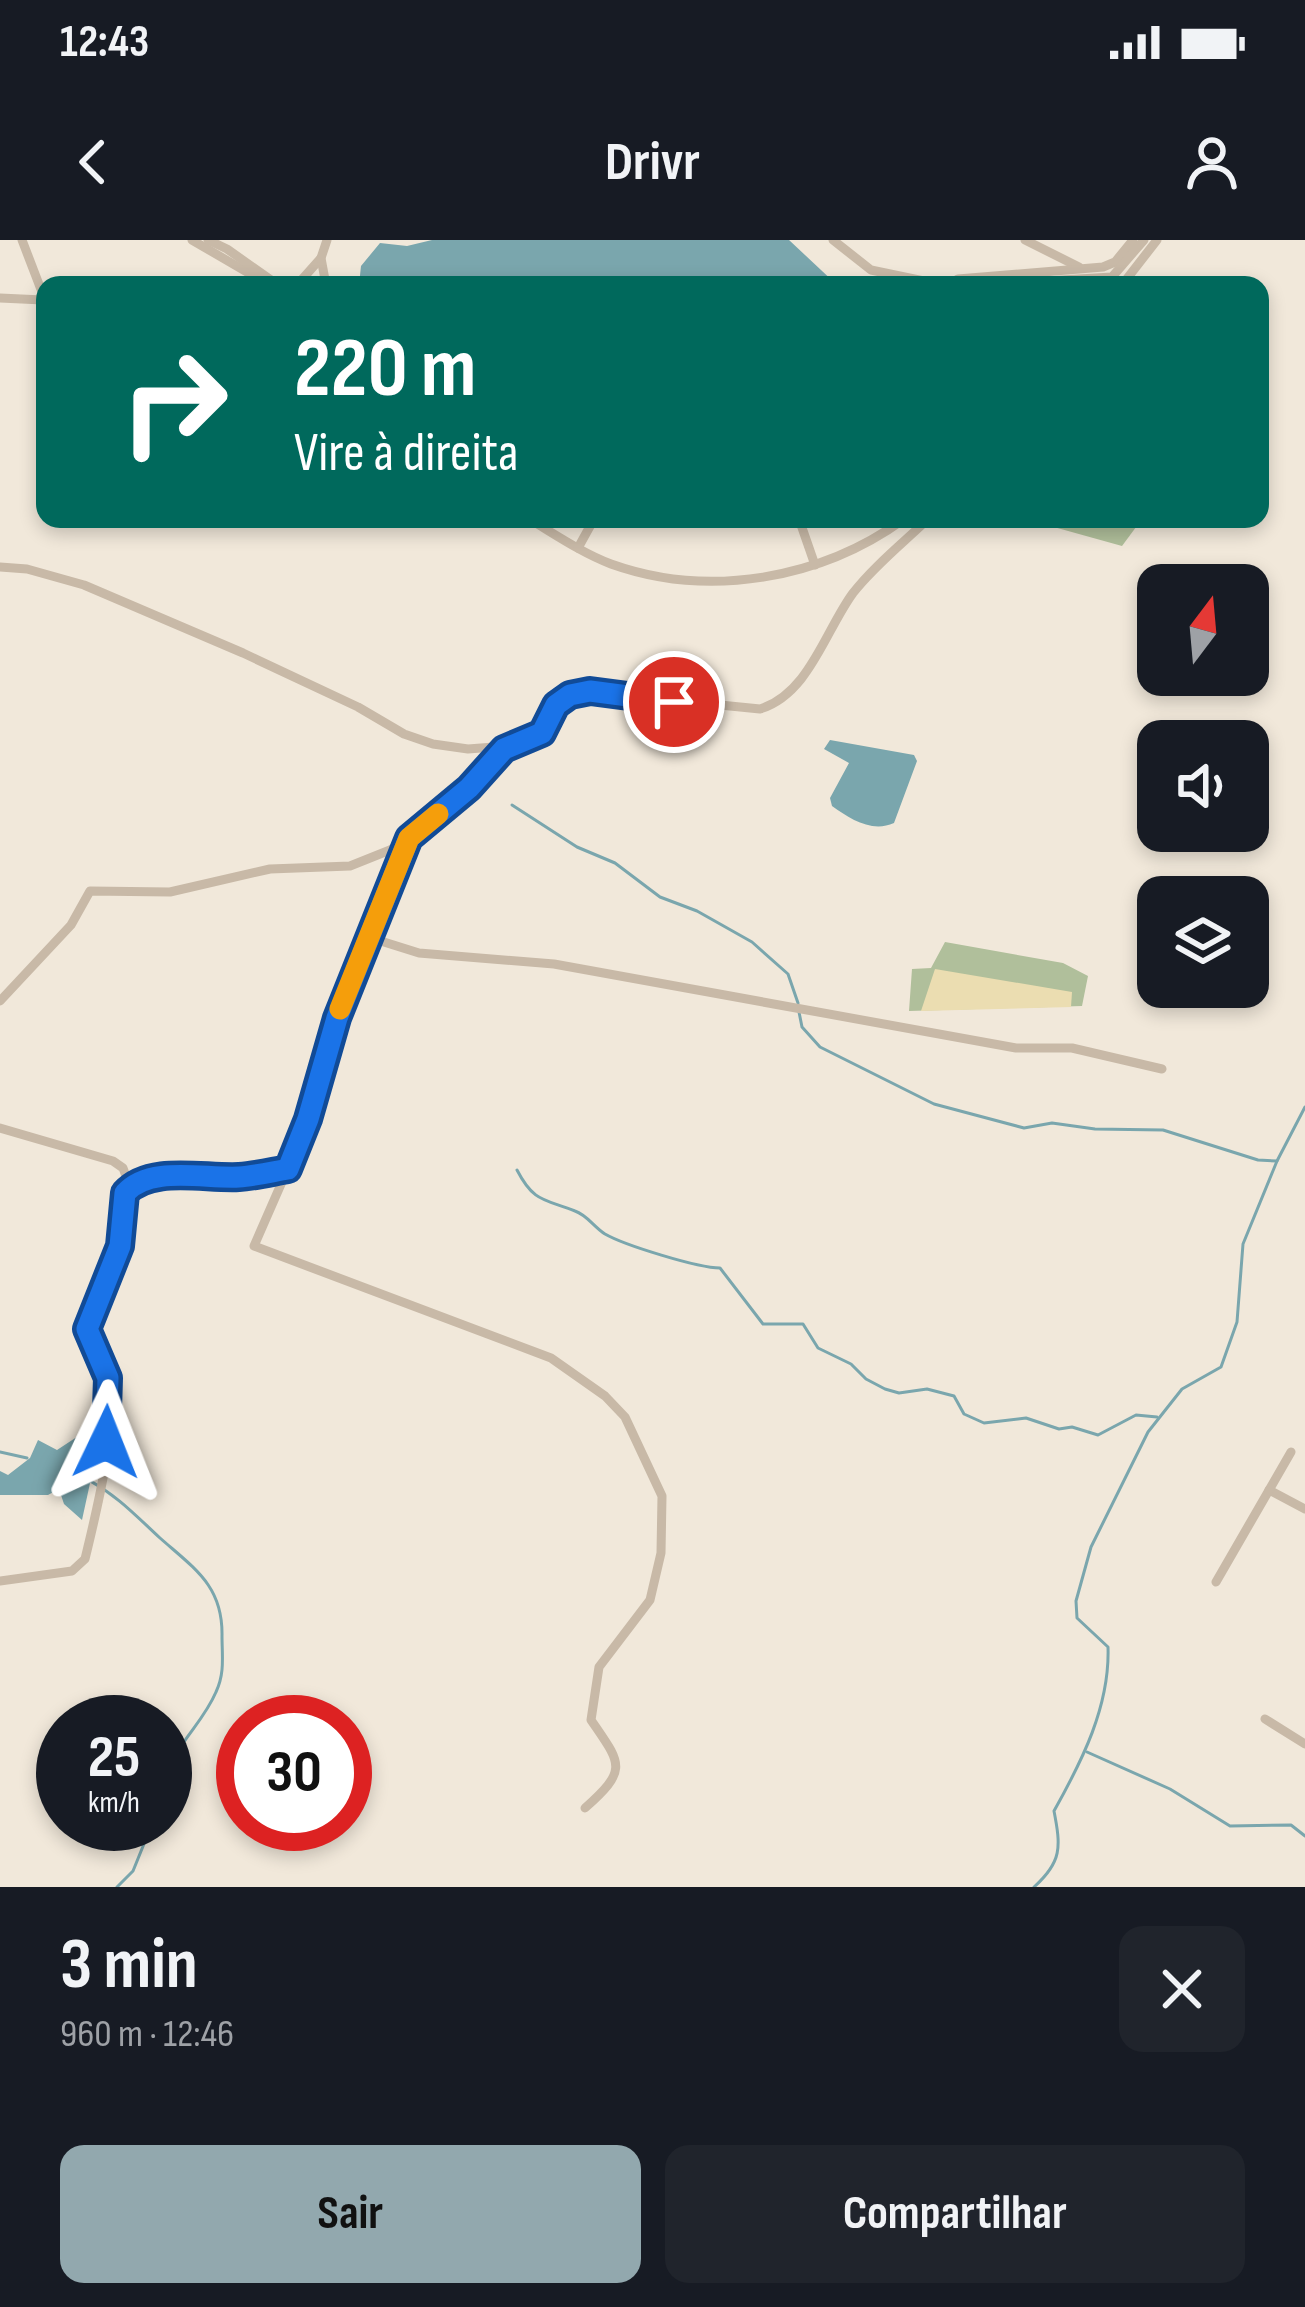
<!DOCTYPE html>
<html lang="pt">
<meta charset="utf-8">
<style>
body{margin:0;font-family:"Sofia Sans Condensed",sans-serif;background:#20242c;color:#f1f3f6;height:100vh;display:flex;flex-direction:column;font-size:45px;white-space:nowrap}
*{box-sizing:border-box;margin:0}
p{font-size:39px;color:#9ea1a6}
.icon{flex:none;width:66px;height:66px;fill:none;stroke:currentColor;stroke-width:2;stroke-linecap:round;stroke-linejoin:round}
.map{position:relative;height:1647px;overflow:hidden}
.drawer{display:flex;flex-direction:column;background:#171b24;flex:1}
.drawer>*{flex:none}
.banner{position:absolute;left:36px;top:36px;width:1233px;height:252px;border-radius:24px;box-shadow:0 6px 18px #0003;background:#00695c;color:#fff;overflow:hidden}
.needle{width:78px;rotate:16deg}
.tools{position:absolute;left:1137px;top:324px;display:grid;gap:24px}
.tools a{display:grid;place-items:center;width:132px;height:132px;border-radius:24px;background:#171b24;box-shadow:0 6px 18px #0003;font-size:60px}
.speed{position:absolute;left:36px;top:1455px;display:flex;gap:24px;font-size:60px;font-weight:700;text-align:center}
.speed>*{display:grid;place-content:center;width:156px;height:156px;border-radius:50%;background:#171b24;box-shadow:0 6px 18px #0003;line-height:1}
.speed small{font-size:30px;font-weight:400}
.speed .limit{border:18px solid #d22;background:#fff;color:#111}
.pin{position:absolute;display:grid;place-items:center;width:102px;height:102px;color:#fff;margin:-51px;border:6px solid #fff;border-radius:50%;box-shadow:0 3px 12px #0007}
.me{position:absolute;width:132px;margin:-66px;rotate:2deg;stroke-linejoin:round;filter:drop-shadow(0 0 9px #0008)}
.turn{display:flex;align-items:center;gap:42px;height:252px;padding:0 60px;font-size:54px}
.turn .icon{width:156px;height:156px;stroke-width:2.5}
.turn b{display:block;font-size:84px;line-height:102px}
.round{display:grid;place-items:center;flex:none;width:126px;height:126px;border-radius:24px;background:#20242c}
.summary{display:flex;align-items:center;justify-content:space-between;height:204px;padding:0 60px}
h1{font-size:72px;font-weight:700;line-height:90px}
.primary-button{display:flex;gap:24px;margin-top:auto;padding:24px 60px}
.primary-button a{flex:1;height:138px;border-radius:24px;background:#92a8ae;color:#111;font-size:48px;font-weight:700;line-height:138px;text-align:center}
.primary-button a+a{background:#20242c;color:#f1f3f6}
.status{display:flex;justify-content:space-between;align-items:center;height:84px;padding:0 60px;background:#171b24;direction:ltr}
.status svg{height:33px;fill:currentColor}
header{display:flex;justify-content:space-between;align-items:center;height:156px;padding:0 60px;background:#171b24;font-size:54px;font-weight:700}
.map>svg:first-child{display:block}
</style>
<div class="status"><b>12:43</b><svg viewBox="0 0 49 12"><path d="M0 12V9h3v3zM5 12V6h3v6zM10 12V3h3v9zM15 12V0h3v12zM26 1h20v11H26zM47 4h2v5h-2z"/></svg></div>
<header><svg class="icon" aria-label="back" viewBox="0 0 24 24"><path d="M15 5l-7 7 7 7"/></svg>Drivr<svg class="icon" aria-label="person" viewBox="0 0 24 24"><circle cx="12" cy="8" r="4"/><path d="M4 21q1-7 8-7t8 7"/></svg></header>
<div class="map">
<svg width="1305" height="1647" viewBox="0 0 1305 1647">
<rect width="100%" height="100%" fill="#f1e8da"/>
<g fill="#b0bf9b">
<polygon points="1025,279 1142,279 1122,306"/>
<polygon points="945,702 1063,723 1088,736 1082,766 909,771 912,729 931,728"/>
</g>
<polygon fill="#ebddb1" points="935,729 1072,752 1071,767 921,771"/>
<g fill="#7aa6ad">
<polygon points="432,0 789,0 837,45 359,45 361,26 380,3 407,6"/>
<path d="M830 500 914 515 917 521 894 583C872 593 850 579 832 566L830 558 849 523 824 509Z"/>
<polygon points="86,1191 93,1195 97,1211 82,1280 64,1264 59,1249 48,1255 0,1255 0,1231 8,1235 30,1218 38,1200 57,1210"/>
</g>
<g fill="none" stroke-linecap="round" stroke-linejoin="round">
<g stroke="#7aa6ad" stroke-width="3">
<polyline points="512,565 577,607 615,623 660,657 697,671 752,702 788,734 798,763"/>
<polyline points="799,772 802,787 820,807 934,864 1024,888 1052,883 1095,889 1163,890 1258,920 1277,921"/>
<path d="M517 930C534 963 545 959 575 971 587 975 594 987 605 994 624 1005 698 1028 720 1028L763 1084H803L818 1108 851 1124 866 1139 885 1149 899 1153 927 1149 954 1156 964 1174 984 1183 1026 1178 1059 1189 1072 1187 1098 1195 1136 1175 1157 1177"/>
<polyline points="0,1212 27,1218"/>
<path d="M87 1239C119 1257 134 1274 160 1298 195 1329 223 1346 222 1396 222 1416 225 1433 216 1452 202 1485 176 1502 165 1540"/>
<polyline points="1087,1512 1170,1549 1230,1586 1291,1585 1305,1596"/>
<polyline points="117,1647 133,1631 152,1584"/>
<path d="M1034 1647C1062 1622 1061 1607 1054 1571 1082 1521 1110 1466 1108 1407L1077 1378 1076 1361 1091 1307 1148 1192 1182 1149 1221 1127 1237 1082 1243 1004 1277 921 1305 867"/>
</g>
<g stroke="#c8b9a7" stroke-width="9">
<polyline points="22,0 45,60"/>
<polyline points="192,0 269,45"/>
<polyline points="208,0 227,9 278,45"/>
<polyline points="833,0 871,30 943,45"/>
<polyline points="1025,0 1079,27"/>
<polyline points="297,45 321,18"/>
<polyline points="326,45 321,18 327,0"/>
<polyline points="947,45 958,39 1103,27 1115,22 1133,0"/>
<polyline points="981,45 1112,37 1144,0"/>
<polyline points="1122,45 1157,0"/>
<polyline points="0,58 43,60"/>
<polyline points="396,279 398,279"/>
<path d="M529 279C556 295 582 313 611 324 709 359 821 339 904 279"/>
<polyline points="799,279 815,325"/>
<polyline points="578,308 594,279"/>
<path d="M0 327 27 329 84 345 243 413 358 467 404 494 433 504 468 509 519 505 542 493 563 459 580 451 760 469C809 454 825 391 853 353 874 326 903 303 928 279"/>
<path d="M504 509 469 548 409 598 337 778 299 903 254 1006 551 1118 605 1156 625 1177 662 1256 661 1313 650 1360 599 1427 591 1480C621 1524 629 1529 585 1568"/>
<polyline points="368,697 419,713 554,724 1016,808 1072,808 1162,829"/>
<polyline points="0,761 71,685 90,651 170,652 270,629 350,626 390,610 409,598"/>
<polyline points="0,888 113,921 123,928 130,947"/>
<polyline points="1269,1250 1305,1269"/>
<path d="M0 1341 72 1331 85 1319C97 1269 117 1192 108 1141 105 1122 91 1108 87 1089L120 1006 125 953C150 925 204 939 239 937 255 936 272 932 288 929"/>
<polyline points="1216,1342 1291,1212"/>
<polyline points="1265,1479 1305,1504"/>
</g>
</g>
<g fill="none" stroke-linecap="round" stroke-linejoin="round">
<g stroke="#114b97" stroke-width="30">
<path id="route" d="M106 1202 108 1138 87 1089 120 1006 125 953C150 925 204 939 239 937 255 936 271 932 288 929L308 879 337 778 409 598 469 548 504 509 542 493 556 465 570 455 590 451 674 462"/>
</g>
<use href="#route" stroke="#1a73e8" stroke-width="21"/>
<polyline stroke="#f59e0b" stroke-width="21" points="340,769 409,598 438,574"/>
</g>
</svg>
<div class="tools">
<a><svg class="needle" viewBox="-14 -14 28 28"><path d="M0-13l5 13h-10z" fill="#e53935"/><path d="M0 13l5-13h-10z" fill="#9ea1a6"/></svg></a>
<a><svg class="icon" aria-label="sound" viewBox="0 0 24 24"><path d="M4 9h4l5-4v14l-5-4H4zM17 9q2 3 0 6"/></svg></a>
<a><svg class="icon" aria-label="layers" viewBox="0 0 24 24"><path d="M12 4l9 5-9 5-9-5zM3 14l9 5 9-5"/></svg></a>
</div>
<div class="speed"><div>25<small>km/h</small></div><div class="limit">30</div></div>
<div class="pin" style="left:674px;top:462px;background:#d93025"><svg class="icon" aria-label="arrive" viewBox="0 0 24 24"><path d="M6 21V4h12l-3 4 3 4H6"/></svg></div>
<svg class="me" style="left:106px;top:1202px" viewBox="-20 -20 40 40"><path d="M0-17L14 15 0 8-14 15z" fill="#1a73e8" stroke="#fff" stroke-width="4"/></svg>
<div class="banner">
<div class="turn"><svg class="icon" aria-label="right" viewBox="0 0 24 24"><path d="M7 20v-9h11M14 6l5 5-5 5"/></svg><div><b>220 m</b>Vire à direita</div></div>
</div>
</div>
<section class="drawer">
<div class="summary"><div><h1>3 min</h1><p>960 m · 12:46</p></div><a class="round"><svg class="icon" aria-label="close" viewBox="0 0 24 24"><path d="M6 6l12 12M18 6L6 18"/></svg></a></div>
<div class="primary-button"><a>Sair</a><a>Compartilhar</a></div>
</section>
